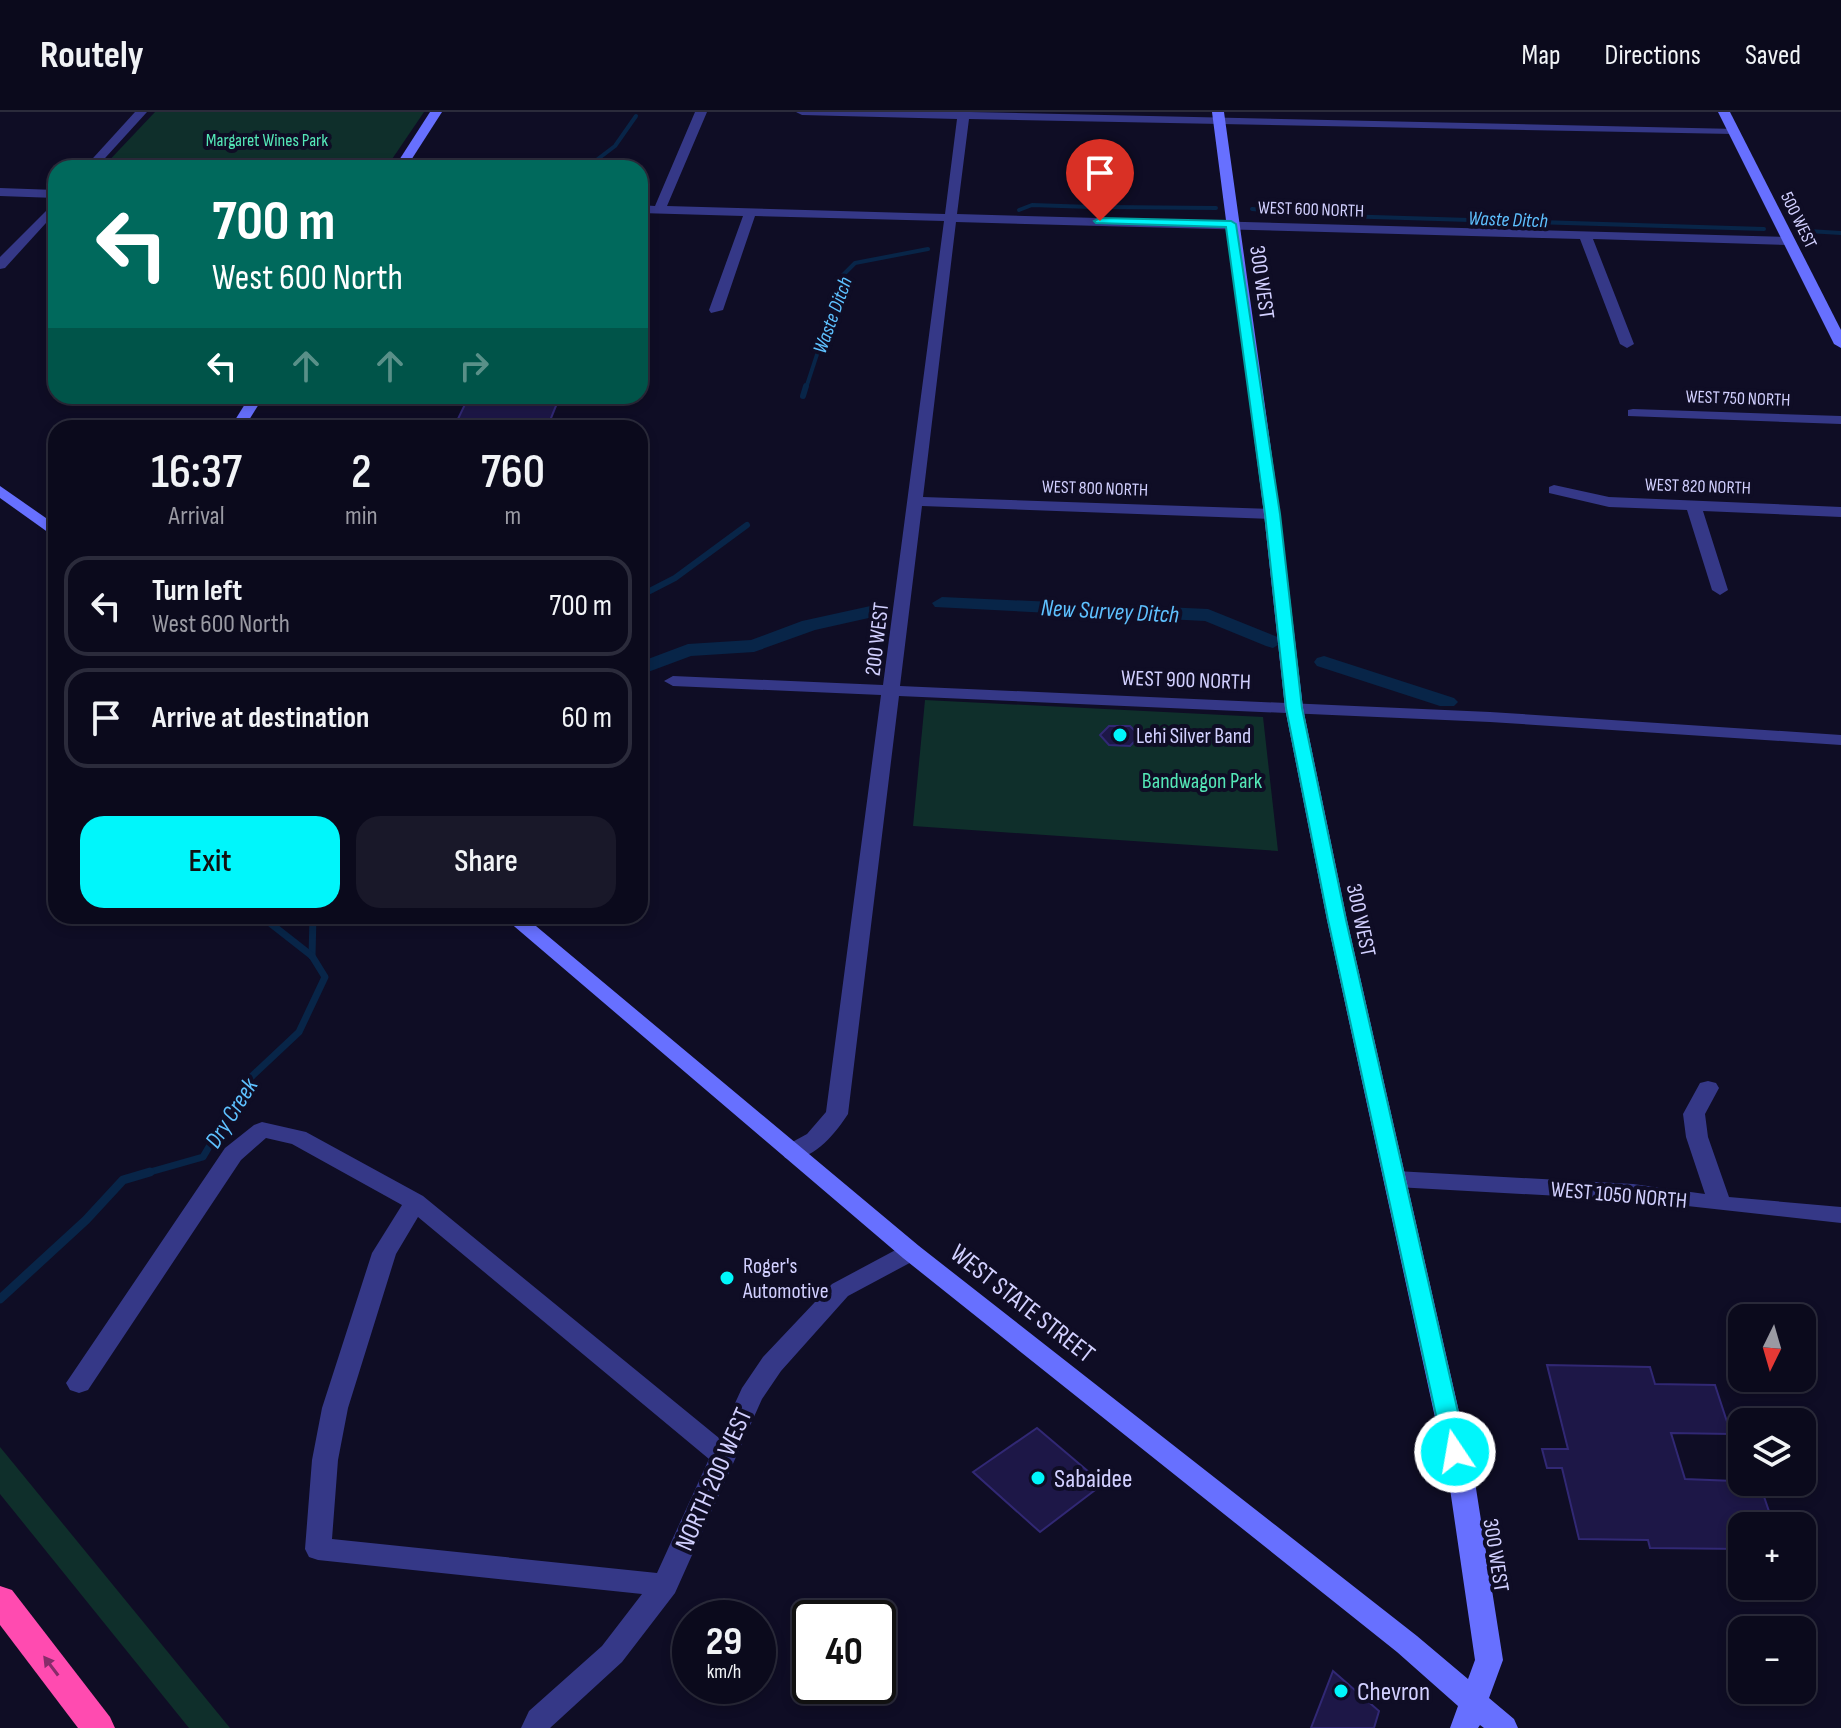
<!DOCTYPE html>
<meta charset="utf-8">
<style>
body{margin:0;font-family:"Sofia Sans Condensed",sans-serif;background:#191829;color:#f1f3f6;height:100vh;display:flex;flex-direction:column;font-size:30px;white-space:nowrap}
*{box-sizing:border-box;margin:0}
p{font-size:26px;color:#9a9aa3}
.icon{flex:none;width:44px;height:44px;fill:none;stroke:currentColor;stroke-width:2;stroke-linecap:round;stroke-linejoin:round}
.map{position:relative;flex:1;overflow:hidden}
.panel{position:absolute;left:48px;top:308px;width:600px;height:504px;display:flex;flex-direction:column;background:#0b0a1c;border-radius:24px;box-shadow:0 4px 12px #0003,0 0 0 2px #2b2b3b}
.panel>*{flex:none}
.guide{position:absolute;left:48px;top:48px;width:600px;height:244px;border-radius:24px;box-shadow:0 4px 12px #0003,0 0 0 2px #2b2b3b;background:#00695c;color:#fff;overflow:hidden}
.needle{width:52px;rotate:185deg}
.tools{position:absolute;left:1728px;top:1192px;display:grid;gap:16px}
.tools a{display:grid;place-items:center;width:88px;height:88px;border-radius:16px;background:#0b0a1c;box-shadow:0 4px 12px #0003,0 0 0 2px #2b2b3b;font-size:40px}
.speed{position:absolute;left:672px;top:1488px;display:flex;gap:16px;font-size:40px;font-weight:700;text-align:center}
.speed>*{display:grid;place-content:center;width:104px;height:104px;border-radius:50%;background:#0b0a1c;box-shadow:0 4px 12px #0003,0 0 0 2px #2b2b3b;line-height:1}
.speed small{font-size:20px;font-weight:400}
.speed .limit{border:4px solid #111;border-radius:12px;background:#fff;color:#111}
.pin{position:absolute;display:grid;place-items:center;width:68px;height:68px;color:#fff;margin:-82px -34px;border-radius:50% 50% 50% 0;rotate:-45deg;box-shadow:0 0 8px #0007}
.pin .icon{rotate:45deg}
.me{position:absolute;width:88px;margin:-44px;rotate:348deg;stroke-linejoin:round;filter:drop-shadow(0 0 6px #0008)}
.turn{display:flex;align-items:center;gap:28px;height:168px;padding:0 32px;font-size:36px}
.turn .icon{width:104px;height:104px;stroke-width:2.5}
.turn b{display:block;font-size:56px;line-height:68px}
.lanes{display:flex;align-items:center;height:76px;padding:0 32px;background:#0003;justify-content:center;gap:40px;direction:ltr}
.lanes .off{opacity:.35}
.eta{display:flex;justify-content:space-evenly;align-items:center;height:136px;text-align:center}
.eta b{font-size:48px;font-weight:600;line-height:56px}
.button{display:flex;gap:16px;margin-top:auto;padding:16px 32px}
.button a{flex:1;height:92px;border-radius:24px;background:#00f6fb;color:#111;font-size:32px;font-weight:600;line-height:92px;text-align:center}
.button a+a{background:#191829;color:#f1f3f6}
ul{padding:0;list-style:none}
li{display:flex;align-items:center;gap:24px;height:100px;margin:0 16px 12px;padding:0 16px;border:4px solid #2b2b3b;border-radius:24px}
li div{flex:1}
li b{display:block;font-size:30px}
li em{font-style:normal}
header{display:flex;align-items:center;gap:48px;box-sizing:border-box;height:112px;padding:0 40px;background:#0b0a1c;border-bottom:2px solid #2b2b3b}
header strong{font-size:38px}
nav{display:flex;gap:44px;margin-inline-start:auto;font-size:28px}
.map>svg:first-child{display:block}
</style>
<header>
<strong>Routely</strong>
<nav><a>Map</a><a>Directions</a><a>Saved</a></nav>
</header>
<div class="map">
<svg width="1841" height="1616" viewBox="0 0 1841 1616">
<rect width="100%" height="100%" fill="#0f0d25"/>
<g fill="#0f2f2b">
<polygon points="155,0 424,0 386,56 102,56"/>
<polygon points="925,588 1263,605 1278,739 913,714"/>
<polygon points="0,1335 230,1616 189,1616 0,1382"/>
</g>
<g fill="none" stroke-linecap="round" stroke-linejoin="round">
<g stroke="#082548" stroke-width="4">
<polyline points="586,56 615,34 636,4"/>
<polyline points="1106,95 1216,96"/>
<polyline points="1252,97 1341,104 1764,117"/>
<polyline points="1019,98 1032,93 1091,95"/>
<polyline points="1808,119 1841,121"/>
<polyline points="806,276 843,163 855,151 928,137"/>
</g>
<g stroke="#082548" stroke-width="6">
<polyline points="803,284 806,274"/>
<polyline points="640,484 675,466 747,413"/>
</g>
<g stroke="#082548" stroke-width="7">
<polyline points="312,844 313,804"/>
<polyline points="143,1062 203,1045 249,967 299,920 325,865 312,844 261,804"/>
</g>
<polyline stroke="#082548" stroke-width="9" points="0,1187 86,1108 123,1068 150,1060"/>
<g fill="#082548" fill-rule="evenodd">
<polygon points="942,485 1208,497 1280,526 1283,530 1273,536 1266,534 1205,509 935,495 932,491"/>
<polygon points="875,493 885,499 882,503 815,518 754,540 691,544 640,563 640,550 688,532 751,528 802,509"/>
<polygon points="1324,544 1454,586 1458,590 1454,594 1440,594 1317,554 1314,550 1317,546"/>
</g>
</g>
<g fill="#1d1747" stroke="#312874" stroke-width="2">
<polygon points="469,284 560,284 547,316 504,316 506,312 456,311"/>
<polygon points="1109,614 1130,614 1140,624 1130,634 1109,633 1100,623"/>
<polygon points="1547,1253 1650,1255 1655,1272 1715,1273 1731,1322 1671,1321 1685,1367 1759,1370 1774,1414 1742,1414 1742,1437 1650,1436 1648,1428 1579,1427 1562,1356 1547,1356 1542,1337 1568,1337"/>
<polygon points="1037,1316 1103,1372 1040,1420 973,1360"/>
<polygon points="1333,1559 1379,1599 1374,1616 1311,1616"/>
</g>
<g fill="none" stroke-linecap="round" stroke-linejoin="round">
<g fill="#353887" fill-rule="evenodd">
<polygon points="135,0 147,0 96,56 84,56"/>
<path d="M695 0H707L667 94 945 102 957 7 802 3 796 0H970L1737 17 1739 19 1733 22 969 7 957 102 1789 125 1795 129 1789 133 1593 127 1634 232 1627 236 1620 232 1580 127 956 110 923 385 1272 397 1280 402 1272 407 922 394 900 574 1490 600 1841 623V633L1490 610 899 584 848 1002C836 1021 810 1053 785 1046L782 1040 785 1034 807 1022 826 1000 881 583 673 574 664 569 673 564 883 573 944 109 755 104 723 198 711 201 709 198 743 104 640 101V93L655 94Z"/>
<polygon points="0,76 56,78 56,86 0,84"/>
<polygon points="56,89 56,100 5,156 0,157 0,145"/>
<polygon points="1633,297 1841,304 1841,312 1628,304 1628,298"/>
<polygon points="1554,373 1609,385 1841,395 1841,405 1703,399 1728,478 1720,483 1712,478 1687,398 1609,395 1549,381 1549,375"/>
<polygon points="1708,969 1716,971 1719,976 1705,1002 1708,1025 1729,1085 1841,1095 1841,1111 1633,1088 1396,1075 1388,1073 1385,1067 1388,1061 1396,1059 1633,1072 1705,1082 1686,1025 1683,1002 1700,971"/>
<path d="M262 1010 306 1020 423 1084 719 1326 742 1276 763 1245 832 1172 903 1134 911 1131 919 1134 923 1140 919 1146 848 1184 781 1259 762 1287 675 1481 622 1550 550 1616H521L529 1599 602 1534 642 1482 318 1448 309 1445 305 1437 312 1348 322 1296 372 1141 402 1093 292 1032 266 1026 241 1048 88 1278 79 1281 70 1278 66 1271 225 1036 254 1013ZM418 1105 709 1347 657 1461 332 1427 338 1348 348 1296 396 1142Z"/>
</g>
<g fill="#6770ff" fill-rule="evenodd">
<polygon points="430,0 442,0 406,56 394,56"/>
<polygon points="1212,0 1224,0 1280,402 1303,596 1347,808 1475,1370 1503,1548 1489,1586 1514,1607 1518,1616 1484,1616 1480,1613 1478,1616 1450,1616 1458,1594 1397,1540 903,1146 502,804 524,804 919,1134 1417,1524 1468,1567 1475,1548 1449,1370 1327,808 1285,596 1264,402"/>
<polygon points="1718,0 1730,0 1841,218 1841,236 1834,232"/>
<polygon points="250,284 264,284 244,316 230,316"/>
<polygon points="0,374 56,413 56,426 0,386"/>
</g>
<polygon fill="#ff4bb0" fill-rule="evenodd" points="0,1474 12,1478 110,1605 115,1616 78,1616 0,1513"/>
</g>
<defs><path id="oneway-solid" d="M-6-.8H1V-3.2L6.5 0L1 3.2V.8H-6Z" transform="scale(2)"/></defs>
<use fill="#872c6a" href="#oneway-solid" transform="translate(51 1554) rotate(-127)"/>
<polygon fill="#00f6fb" stroke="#00a0a3" stroke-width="2" points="1100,106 1231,109 1236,112 1280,402 1302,596 1346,808 1467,1340 1464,1346 1455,1349 1447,1346 1444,1340 1328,808 1286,596 1265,402 1226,115 1096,111 1094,109"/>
<g fill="#00f6fb" stroke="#0f0d25" stroke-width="3">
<circle cx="1120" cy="623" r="8"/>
<circle cx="727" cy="1166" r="8"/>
<circle cx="1038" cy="1366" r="8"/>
<circle cx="1341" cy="1579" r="8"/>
</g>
<g text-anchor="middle" stroke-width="8" stroke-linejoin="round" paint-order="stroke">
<g font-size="18" fill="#54e7b7" stroke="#0f0d25">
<text x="267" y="34">Margaret Wines Park</text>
</g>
<g font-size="18" fill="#d2d0ff" stroke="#0f0d25">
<text transform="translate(1311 97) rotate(2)" y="6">WEST 600 NORTH</text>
<text transform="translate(1799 108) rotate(64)" y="6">500 WEST</text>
<text transform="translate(1738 286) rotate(2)" y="6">WEST 750 NORTH</text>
<text transform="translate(1698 374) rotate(2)" y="6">WEST 820 NORTH</text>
<text transform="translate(1095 376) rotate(2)" y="6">WEST 800 NORTH</text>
</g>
<g font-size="20" font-style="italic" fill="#5ec1ff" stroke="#0f0d25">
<text transform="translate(1508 107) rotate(2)" y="7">Waste Ditch</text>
<text transform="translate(832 203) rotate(-70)" y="7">Waste Ditch</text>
</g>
<g font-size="22" fill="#d2d0ff" stroke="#0f0d25">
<text transform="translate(1263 170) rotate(82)" y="8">300 WEST</text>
<text transform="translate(876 527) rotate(-83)" y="8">200 WEST</text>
<text transform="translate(1186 567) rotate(2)" y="8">WEST 900 NORTH</text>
<text transform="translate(1362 808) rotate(78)" y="8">300 WEST</text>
<text transform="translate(1619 1082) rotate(5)" y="8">WEST 1050 NORTH</text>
<text transform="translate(1497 1443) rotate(81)" y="8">300 WEST</text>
</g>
<g font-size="22" fill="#d2d0ff" stroke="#0f0d25" text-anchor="start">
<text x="1136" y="631">Lehi Silver Band</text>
<text x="743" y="1161">Roger's<tspan x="743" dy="25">Automotive</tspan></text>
</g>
<g font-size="22" fill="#54e7b7" stroke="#0f0d25">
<text x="1202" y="676">Bandwagon Park</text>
</g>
<g font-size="24" font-style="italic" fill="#5ec1ff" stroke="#0f0d25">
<text transform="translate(1110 499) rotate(3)" y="8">New Survey Ditch</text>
<text transform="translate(231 1001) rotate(-58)" y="8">Dry Creek</text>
</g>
<g font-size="26" fill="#d2d0ff" stroke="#0f0d25">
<text transform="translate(1023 1191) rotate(38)" y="9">WEST STATE STREET</text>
<text transform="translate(713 1367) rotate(-66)" y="9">NORTH 200 WEST</text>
</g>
<g font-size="26" fill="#d2d0ff" stroke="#0f0d25" text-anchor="start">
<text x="1054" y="1375">Sabaidee</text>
<text x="1357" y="1588">Chevron</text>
</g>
</g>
</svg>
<div class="tools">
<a><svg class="needle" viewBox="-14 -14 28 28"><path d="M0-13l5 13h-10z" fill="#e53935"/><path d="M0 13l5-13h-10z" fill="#9a9aa3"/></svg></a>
<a><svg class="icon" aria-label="layers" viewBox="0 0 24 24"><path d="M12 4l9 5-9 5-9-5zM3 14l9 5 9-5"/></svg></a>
<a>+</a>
<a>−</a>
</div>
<div class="speed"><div>29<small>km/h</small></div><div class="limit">40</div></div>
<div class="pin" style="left:1100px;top:109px;background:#d93025"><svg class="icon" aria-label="arrive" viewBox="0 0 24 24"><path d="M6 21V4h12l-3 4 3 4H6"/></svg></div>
<svg class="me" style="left:1455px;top:1340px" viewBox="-20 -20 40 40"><circle r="17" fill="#00f6fb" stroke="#fff" stroke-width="3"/><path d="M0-11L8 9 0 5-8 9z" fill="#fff"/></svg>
<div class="guide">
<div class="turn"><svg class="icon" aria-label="left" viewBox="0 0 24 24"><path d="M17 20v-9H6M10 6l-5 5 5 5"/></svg><div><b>700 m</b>West 600 North</div></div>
<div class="lanes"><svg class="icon" aria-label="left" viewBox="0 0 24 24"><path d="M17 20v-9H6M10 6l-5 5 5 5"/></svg><svg class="icon off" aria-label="ahead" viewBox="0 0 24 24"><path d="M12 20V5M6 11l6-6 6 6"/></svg><svg class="icon off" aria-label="ahead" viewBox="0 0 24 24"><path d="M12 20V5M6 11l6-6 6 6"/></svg><svg class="icon off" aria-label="right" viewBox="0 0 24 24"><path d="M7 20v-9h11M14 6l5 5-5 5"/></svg></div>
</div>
<section class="panel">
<div class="eta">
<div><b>16:37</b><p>Arrival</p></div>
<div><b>2</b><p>min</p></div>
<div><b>760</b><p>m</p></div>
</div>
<ul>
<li><svg class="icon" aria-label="left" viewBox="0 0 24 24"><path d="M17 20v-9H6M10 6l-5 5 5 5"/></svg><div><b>Turn left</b><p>West 600 North</p></div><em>700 m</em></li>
<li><svg class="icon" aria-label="arrive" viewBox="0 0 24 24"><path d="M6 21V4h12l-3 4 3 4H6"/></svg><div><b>Arrive at destination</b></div><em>60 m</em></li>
</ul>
<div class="button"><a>Exit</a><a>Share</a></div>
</section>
</div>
